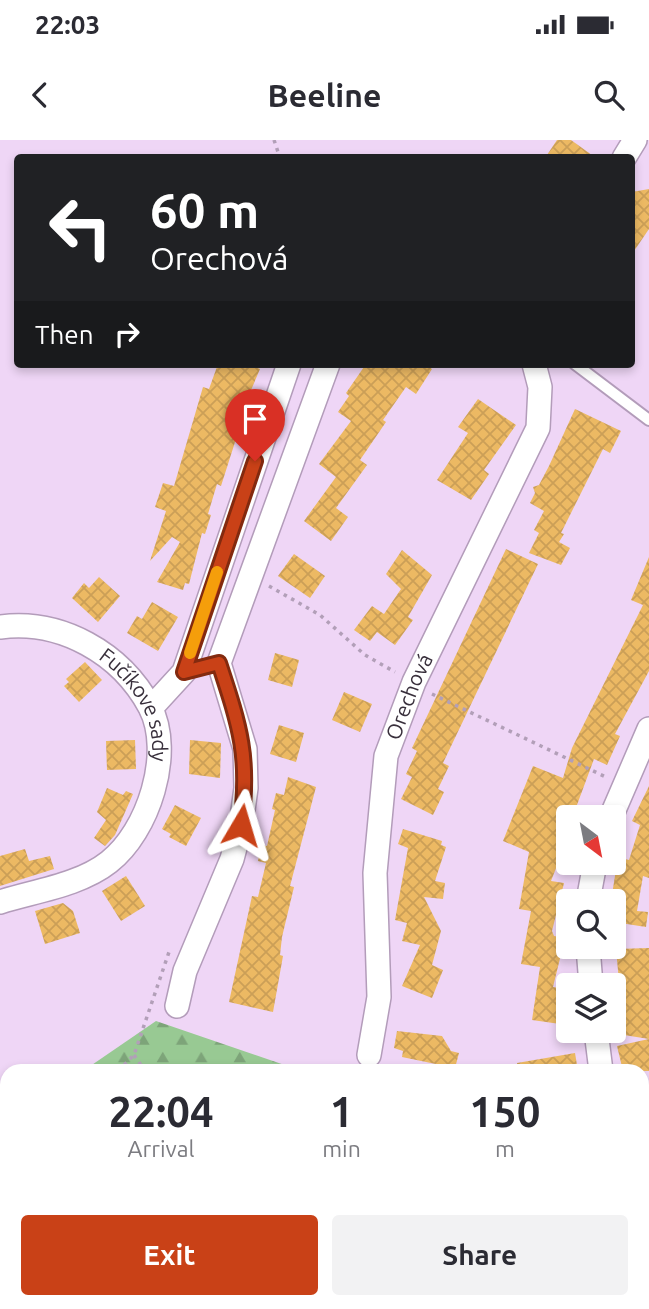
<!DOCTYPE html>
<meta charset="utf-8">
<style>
body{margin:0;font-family:Ubuntu,sans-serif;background:#f2f2f3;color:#2b2b33;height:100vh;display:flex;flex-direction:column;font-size:26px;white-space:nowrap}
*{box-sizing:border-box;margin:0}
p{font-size:23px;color:#7c7c81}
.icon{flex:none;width:38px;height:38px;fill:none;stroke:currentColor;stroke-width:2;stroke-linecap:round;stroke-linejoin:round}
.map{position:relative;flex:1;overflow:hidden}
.details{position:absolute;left:0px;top:924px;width:649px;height:245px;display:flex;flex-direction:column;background:#fff;border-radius:21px 21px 0 0;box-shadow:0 4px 10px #0003}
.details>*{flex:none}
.top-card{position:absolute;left:14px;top:14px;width:621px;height:214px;border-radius:7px;box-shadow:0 4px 10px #0003;background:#202124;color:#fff;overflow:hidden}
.needle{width:46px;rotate:148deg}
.fabs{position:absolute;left:556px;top:665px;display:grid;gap:14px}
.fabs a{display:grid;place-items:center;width:70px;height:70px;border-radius:7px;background:#fff;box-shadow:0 4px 10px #0003;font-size:35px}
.pin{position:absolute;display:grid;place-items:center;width:60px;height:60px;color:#fff;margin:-72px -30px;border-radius:50% 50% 50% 0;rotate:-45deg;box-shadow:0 0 7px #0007}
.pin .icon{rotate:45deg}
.me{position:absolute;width:77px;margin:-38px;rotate:7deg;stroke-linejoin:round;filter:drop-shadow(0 0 5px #0008)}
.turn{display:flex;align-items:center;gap:24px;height:147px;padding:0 21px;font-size:32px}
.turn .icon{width:91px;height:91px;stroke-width:2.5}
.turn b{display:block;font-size:49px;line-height:60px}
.then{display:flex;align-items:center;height:66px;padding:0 21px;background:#0003;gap:14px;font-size:26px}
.eta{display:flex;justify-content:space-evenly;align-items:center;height:119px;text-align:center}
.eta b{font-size:42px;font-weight:700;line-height:49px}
.action{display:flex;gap:14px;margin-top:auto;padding:14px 21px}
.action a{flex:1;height:80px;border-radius:7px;background:#c94117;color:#fff;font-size:28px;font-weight:700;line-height:80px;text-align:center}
.action a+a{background:#f2f2f3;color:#2b2b33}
.status{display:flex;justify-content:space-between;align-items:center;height:49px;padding:0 35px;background:#fff;direction:ltr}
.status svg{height:19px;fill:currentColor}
header{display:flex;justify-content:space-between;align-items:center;height:91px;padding:0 21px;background:#fff;font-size:32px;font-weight:700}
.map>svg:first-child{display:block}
</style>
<div class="status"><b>22:03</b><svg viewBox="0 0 49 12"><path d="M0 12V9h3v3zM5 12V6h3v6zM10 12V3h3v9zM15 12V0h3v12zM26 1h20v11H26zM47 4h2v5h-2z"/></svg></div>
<header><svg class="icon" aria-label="back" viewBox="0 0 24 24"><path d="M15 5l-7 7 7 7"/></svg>Beeline<svg class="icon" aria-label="search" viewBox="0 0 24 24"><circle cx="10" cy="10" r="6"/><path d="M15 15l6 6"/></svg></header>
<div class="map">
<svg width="649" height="1169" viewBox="0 0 649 1169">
<defs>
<pattern id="forest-firs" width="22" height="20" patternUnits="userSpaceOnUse" patternTransform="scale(1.75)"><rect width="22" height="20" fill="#98c993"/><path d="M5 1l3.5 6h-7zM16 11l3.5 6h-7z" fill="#7da479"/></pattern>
<pattern id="building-cross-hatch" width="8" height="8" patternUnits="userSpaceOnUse" patternTransform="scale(1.75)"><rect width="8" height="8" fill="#ecb963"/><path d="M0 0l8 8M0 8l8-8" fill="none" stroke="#cb9f57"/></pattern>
</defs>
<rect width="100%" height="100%" fill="#efd6f6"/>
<g fill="url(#forest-firs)">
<polygon points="156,881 302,931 83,931"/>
<polygon points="7,984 7,1162 394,1162 400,1167 406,1162 642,1162 642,1081 649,1084 649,1169 0,1169 0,988"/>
</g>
<g fill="url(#building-cross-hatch)">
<polygon points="557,0 571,0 596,18 545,18"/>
<polygon points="649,49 649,89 632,114 632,52"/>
<polygon points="218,224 257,224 256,227 260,229 240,276 243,277 221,346 217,344 208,374 211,375 205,394 202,393 189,444 185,443 183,450 157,442 180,402 172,397 150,421 166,371 155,367 163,343 174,346 203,247 209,249"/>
<polygon points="366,224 425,224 432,229 416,254 406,247 383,280 386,282 360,320 367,325 336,368 348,377 331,401 304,381 336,337 319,324 351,281 338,272 349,256 346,253"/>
<polygon points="478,259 516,285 484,330 489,334 471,360 437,340 468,293 458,287"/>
<polygon points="575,269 621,291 610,313 603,309 561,393 564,394 559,402 570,408 561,425 529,413 539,393 534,390 544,371 530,363 535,353 533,347 539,345 549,326"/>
<polygon points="506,409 538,424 443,623 449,626 438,649 444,652 433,675 401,659 412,637 406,634 417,611 412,608"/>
<polygon points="402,410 432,435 408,477 413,480 395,505 377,492 370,501 354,490 372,466 384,474 401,449 386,434"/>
<polygon points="294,414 325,436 310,458 278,436"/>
<polygon points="649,417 649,531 615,594 620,596 607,625 594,619 574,673 569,677 558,711 562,713 551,741 564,743 552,791 554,796 565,798 553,847 566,849 560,884 532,880 540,827 521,824 531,771 519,769 529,712 503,701 533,626 563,638 572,608 643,465 631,460"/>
<polygon points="99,437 120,456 98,482 72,458 84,443 89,448"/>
<polygon points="152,462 178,477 158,511 127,493 137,476 142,479"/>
<polygon points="275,513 299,520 292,547 268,540"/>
<polygon points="85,522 102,540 79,562 64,546 69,542 66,539"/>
<polygon points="344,552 372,564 360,592 332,580"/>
<polygon points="279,585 304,593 296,622 270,614"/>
<polygon points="135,600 136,629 107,630 106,601"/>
<polygon points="190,600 221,603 220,638 189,634"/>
<polygon points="288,637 316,647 290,746 294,747 282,797 280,815 283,816 273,872 229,862 252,756 258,757 266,723 258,721 261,705 267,706 275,670 272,669 276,653 284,655"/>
<polygon points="649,646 649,738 643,736 637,771 648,772 646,787 614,782 614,761 611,761 618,717 629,720 640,685 632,681"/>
<polygon points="107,648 123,655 126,651 133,654 115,695 105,706 94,698 106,680 97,672"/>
<polygon points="175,665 201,678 186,706 169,697 171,694 162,689"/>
<polygon points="403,689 442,701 441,705 446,707 435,741 445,743 443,759 424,757 441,791 432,825 443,830 432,858 402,846 420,805 402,801 407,783 395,780 408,708 398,704"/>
<polygon points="25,709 29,721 50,716 54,729 0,746 0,716"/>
<polygon points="126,736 145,766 121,781 102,751"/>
<polygon points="63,763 73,771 80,793 45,804 35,771"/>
<polygon points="649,808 649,899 624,895 616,809"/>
<polygon points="397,891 442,896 451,911 459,913 455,928 402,917 403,911 394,908"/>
<polygon points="649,899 649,931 623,931 617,906"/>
<polygon points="575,913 578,931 518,931 517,923"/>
</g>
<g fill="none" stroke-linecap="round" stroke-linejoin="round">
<g stroke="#b39cba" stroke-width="14">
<polyline id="service" points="575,224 649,280"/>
</g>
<g stroke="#b39cba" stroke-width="26">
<g id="minor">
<polyline points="624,18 635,0"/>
<path id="s1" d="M0 487C61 479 121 513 150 567 174 613 148 692 109 722 80 745 35 751 0 762"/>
<polyline points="151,568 184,532 289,224"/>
<polyline points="611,677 649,589"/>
<polyline points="588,761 595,723"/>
<polyline points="588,807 591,845"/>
<polyline points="177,866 185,831 232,719 241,685 246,648 245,609 219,523 328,224"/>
<polyline points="596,891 601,931"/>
<path id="s2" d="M369 915 379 857 375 733 386 616 414 542 538 288 540 247 534 224"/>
<polyline points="642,1001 649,1010"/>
</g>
</g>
<g stroke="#b29fb8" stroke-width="3.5" stroke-dasharray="3.5 5" stroke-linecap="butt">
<polyline points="274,0 280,18"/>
<polyline points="269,446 320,475 365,515 395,532"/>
<polyline points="432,554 608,638"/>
<polyline points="134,915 145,931"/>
<polyline points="118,931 134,915 169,812"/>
<polyline points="0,1051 7,1043"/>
<polyline points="0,1158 7,1155"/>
<polyline points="260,1162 266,1169"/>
<polyline points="409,1162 410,1169"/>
<polyline points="465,1162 481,1169"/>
</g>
<use href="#service" stroke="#fff" stroke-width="10"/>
<use href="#minor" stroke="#fff" stroke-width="23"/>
</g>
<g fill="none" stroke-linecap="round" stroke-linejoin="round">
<g stroke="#832a0f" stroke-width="18">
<path id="route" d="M241 685C250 617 240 587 219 523L184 532 255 321"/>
</g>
<use href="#route" stroke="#c94117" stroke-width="12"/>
<polyline stroke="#f59e0b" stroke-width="12" points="190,513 217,432"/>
</g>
<g text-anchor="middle" stroke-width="5" stroke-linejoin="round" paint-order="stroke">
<g font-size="21" fill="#39303c" stroke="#fff">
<text dy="7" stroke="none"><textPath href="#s2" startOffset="364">Orechová</textPath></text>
<text dy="7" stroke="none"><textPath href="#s1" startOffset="172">Fučíkove sady</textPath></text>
</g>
</g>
</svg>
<div class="fabs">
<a><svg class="needle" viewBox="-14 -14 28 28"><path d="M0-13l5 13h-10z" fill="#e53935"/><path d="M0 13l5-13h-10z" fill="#7c7c81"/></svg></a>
<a><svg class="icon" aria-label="search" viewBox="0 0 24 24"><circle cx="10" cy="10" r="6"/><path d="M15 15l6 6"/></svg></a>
<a><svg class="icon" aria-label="layers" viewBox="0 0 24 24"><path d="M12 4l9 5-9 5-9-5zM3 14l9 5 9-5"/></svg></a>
</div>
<div class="pin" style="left:255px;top:321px;background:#d93025"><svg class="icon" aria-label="arrive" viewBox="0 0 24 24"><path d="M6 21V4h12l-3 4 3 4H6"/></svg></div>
<svg class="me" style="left:241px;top:685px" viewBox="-20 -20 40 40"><path d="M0-17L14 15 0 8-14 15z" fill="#c94117" stroke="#fff" stroke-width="4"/></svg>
<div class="top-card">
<div class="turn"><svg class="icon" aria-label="left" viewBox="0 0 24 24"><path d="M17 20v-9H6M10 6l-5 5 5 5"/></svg><div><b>60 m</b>Orechová</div></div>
<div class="then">Then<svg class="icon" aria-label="right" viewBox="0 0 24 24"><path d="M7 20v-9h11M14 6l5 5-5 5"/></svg></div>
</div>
<section class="details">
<div class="eta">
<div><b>22:04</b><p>Arrival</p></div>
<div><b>1</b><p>min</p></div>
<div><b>150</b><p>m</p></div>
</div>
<div class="action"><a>Exit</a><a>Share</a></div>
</section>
</div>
